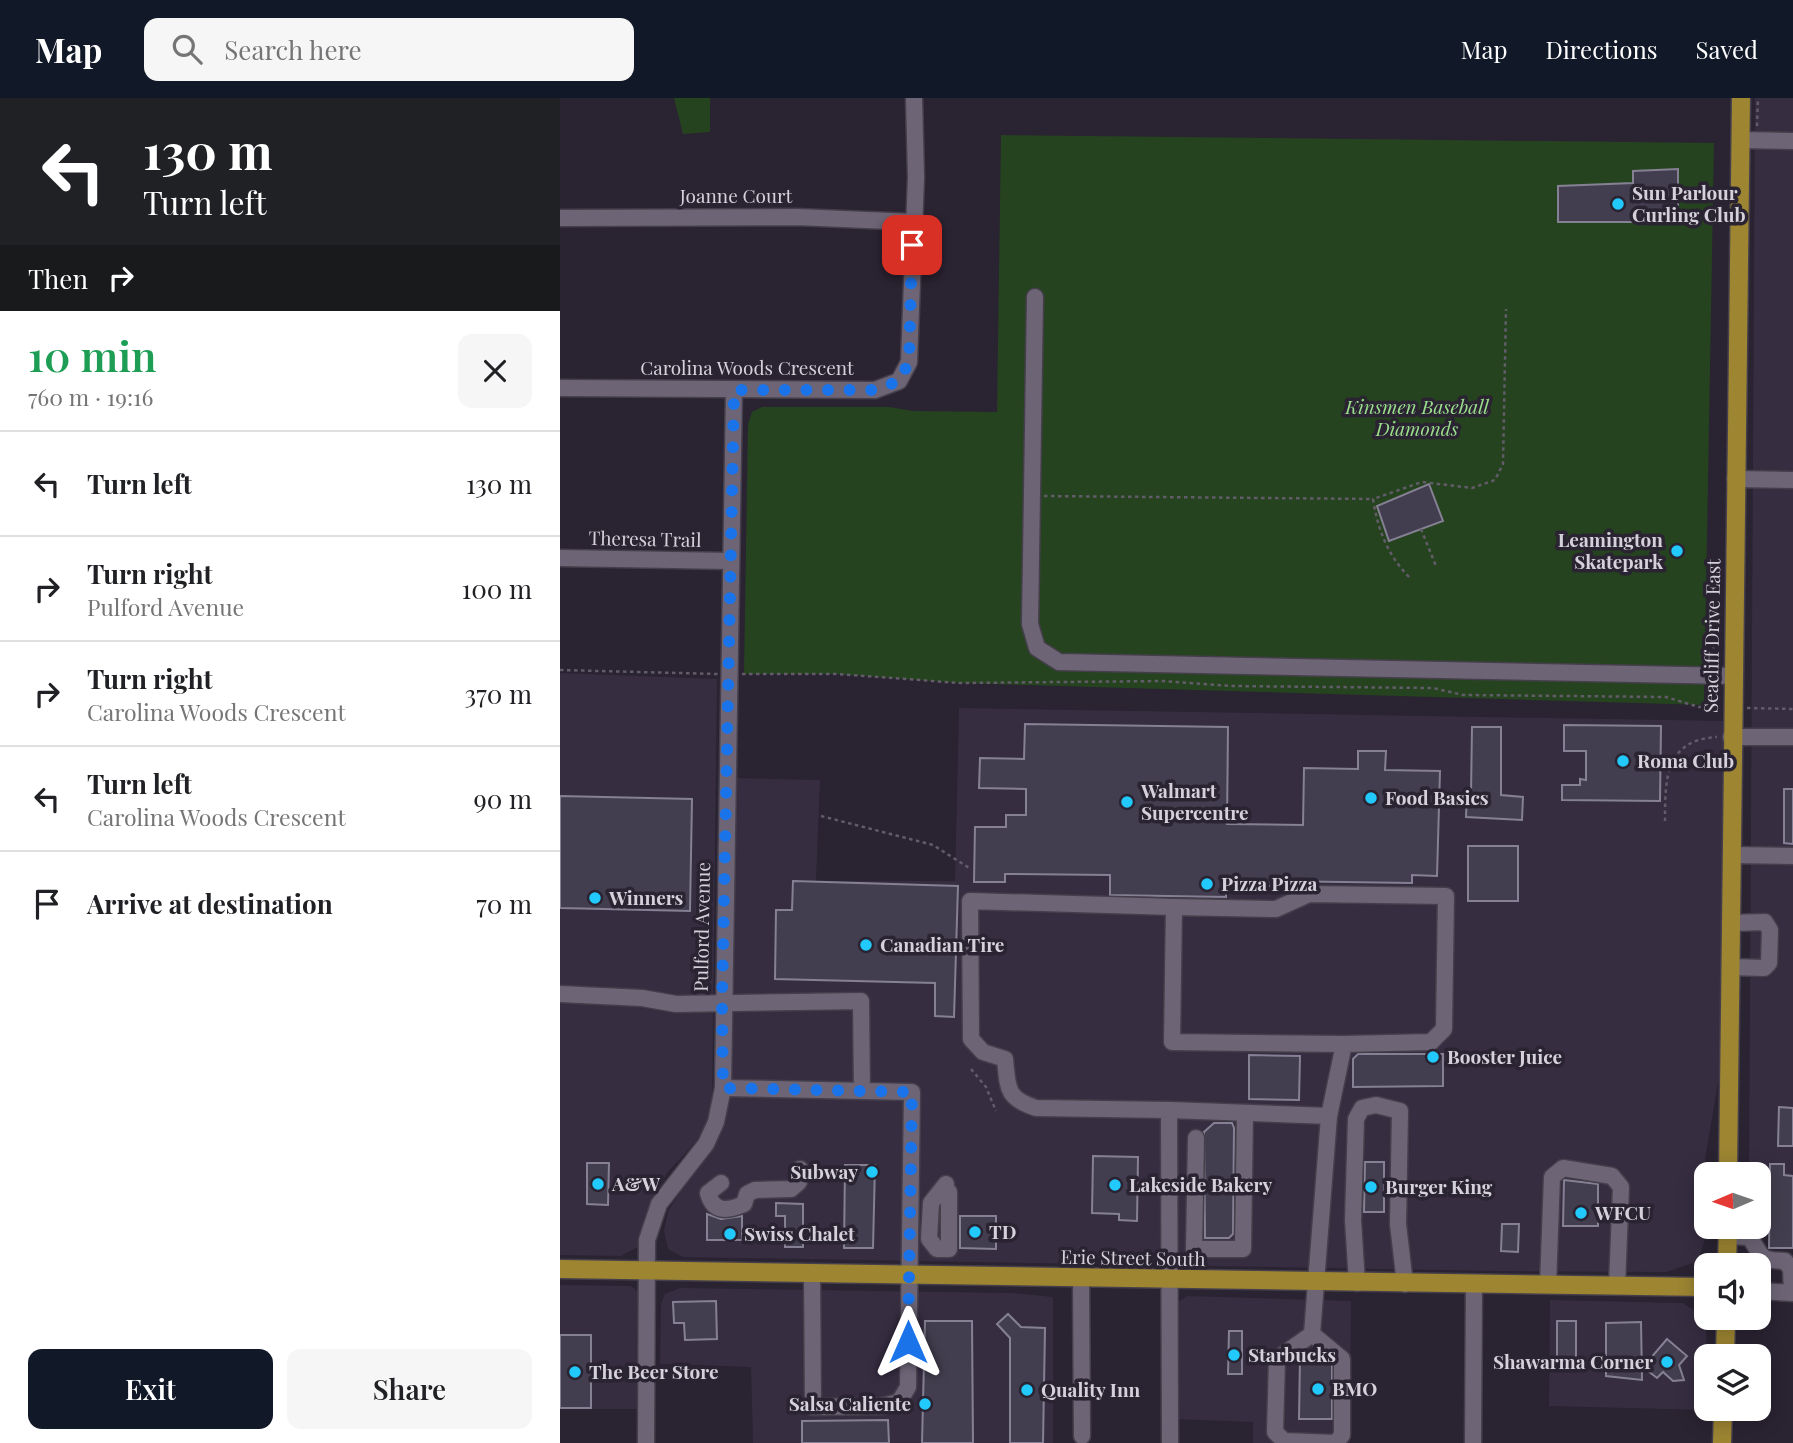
<!DOCTYPE html>
<meta charset="utf-8">
<style>
body{margin:0;font-family:"Playfair Display",serif;background:#f6f6f6;color:#202124;height:100vh;display:flex;flex-direction:column;font-size:26px;white-space:nowrap}
*{box-sizing:border-box;margin:0}
p{font-size:23px;color:#757577}
.icon{flex:none;width:38px;height:38px;fill:none;stroke:currentColor;stroke-width:2;stroke-linecap:round;stroke-linejoin:round}
.map{position:relative;flex:1;overflow:hidden}
.side{display:flex;flex-direction:column;background:#fff;width:560px}
.side>*{flex:none}
.hud{background:#202124;color:#fff;overflow:hidden}
.needle{width:46px;rotate:268deg}
.buttons{position:absolute;left:1134px;top:1064px;display:grid;gap:14px}
.buttons a{display:grid;place-items:center;width:77px;height:77px;border-radius:14px;background:#fff;box-shadow:0 4px 18px #0003;font-size:35px}
.pin{position:absolute;display:grid;place-items:center;width:60px;height:60px;color:#fff;margin:-30px;border-radius:14px;box-shadow:0 4px 10px #0006}
.me{position:absolute;width:77px;margin:-38px;rotate:0deg;stroke-linejoin:round;filter:drop-shadow(0 0 5px #0008)}
.turn{display:flex;align-items:center;gap:24px;height:147px;padding:0 28px;font-size:32px}
.turn .icon{width:91px;height:91px;stroke-width:2.5}
.turn b{display:block;font-size:49px;line-height:60px}
.then{display:flex;align-items:center;height:66px;padding:0 28px;background:#0003;gap:14px;font-size:26px}
.round{display:grid;place-items:center;flex:none;width:74px;height:74px;border-radius:14px;background:#f6f6f6}
.overview{display:flex;align-items:center;justify-content:space-between;height:119px;padding:0 28px}
h1{font-size:42px;font-weight:600;line-height:52px;color:#1e9e55}
.cta{display:flex;gap:14px;margin-top:auto;padding:14px 28px}
.cta a{flex:1;height:80px;border-radius:14px;background:#111827;color:#fff;font-size:28px;font-weight:600;line-height:80px;text-align:center}
.cta a+a{background:#f6f6f6;color:#202124}
ul{padding:0;list-style:none}
li{display:flex;align-items:center;gap:21px;height:105px;padding:0 28px;border-top:2px solid #e0e0e0}
li div{flex:1}
li b{display:block;font-size:26px}
li em{font-style:normal}
header{display:flex;align-items:center;gap:42px;box-sizing:border-box;height:98px;padding:0 35px;background:#111827;color:#fff}
header strong{font-size:33px}
nav{display:flex;gap:38px;margin-inline-start:auto;font-size:24px}
.search{width:490px;height:63px;background:#f6f6f6;display:flex;align-items:center;gap:18px;box-sizing:border-box;padding:0 24px;border-radius:14px;color:#757577;font-size:26px}
main{display:flex;flex:1;min-height:0}
.map>svg:first-child{display:block}
</style>
<header>
<strong>Map</strong>
<div class="search"><svg class="icon" aria-label="search" viewBox="0 0 24 24"><circle cx="10" cy="10" r="6"/><path d="M15 15l6 6"/></svg>Search here</div>
<nav><a>Map</a><a>Directions</a><a>Saved</a></nav>
</header>
<main>
<section class="side">
<div class="hud">
<div class="turn"><svg class="icon" aria-label="left" viewBox="0 0 24 24"><path d="M17 20v-9H6M10 6l-5 5 5 5"/></svg><div><b>130 m</b>Turn left</div></div>
<div class="then">Then<svg class="icon" aria-label="right" viewBox="0 0 24 24"><path d="M7 20v-9h11M14 6l5 5-5 5"/></svg></div>
</div>
<div class="overview"><div><h1>10 min</h1><p>760 m · 19:16</p></div><a class="round"><svg class="icon" aria-label="close" viewBox="0 0 24 24"><path d="M6 6l12 12M18 6L6 18"/></svg></a></div>
<ul>
<li><svg class="icon" aria-label="left" viewBox="0 0 24 24"><path d="M17 20v-9H6M10 6l-5 5 5 5"/></svg><div><b>Turn left</b></div><em>130 m</em></li>
<li><svg class="icon" aria-label="right" viewBox="0 0 24 24"><path d="M7 20v-9h11M14 6l5 5-5 5"/></svg><div><b>Turn right</b><p>Pulford Avenue</p></div><em>100 m</em></li>
<li><svg class="icon" aria-label="right" viewBox="0 0 24 24"><path d="M7 20v-9h11M14 6l5 5-5 5"/></svg><div><b>Turn right</b><p>Carolina Woods Crescent</p></div><em>370 m</em></li>
<li><svg class="icon" aria-label="left" viewBox="0 0 24 24"><path d="M17 20v-9H6M10 6l-5 5 5 5"/></svg><div><b>Turn left</b><p>Carolina Woods Crescent</p></div><em>90 m</em></li>
<li><svg class="icon" aria-label="arrive" viewBox="0 0 24 24"><path d="M6 21V4h12l-3 4 3 4H6"/></svg><div><b>Arrive at destination</b></div><em>70 m</em></li>
</ul>
<div class="cta"><a>Exit</a><a>Share</a></div>
</section>
<div class="map">
<svg width="1233" height="1345" viewBox="0 0 1233 1345">
<rect width="100%" height="100%" fill="#2a2332"/>
<g fill="#362d41">
<polygon points="1195,0 1233,0 1233,1097 1199,1096 1199,1076 1189,1076"/>
<polygon points="0,575 157,581 152,1011 143,1036 107,1075 85,1118 78,1149 61,1158 0,1157"/>
<polygon points="399,610 1164,623 1159,978 1144,1068 1144,1144 1140,1157 1133,1165 1106,1174 938,1173 123,1159 108,1151 104,1133 108,1113 157,1036 173,680 260,682 256,783 395,783"/>
<polygon points="0,1187 71,1188 78,1194 82,1201 82,1311 0,1311"/>
<polygon points="120,1190 453,1195 493,1199 493,1345 193,1345 191,1269 100,1266 101,1206 105,1196"/>
<polygon points="627,1198 791,1203 790,1345 693,1345 693,1324 614,1321 616,1211 618,1204"/>
<polygon points="990,1202 1122,1205 1134,1212 1146,1230 1149,1312 989,1308"/>
</g>
<g fill="#26431f">
<polygon points="114,0 150,0 150,34 123,36"/>
<polygon points="441,37 1154,45 1144,607 400,585 276,576 184,576 188,326 192,314 202,309 329,309 353,313 437,314"/>
</g>
<g fill="#423e4f" stroke="#858093" stroke-width="2">
<polygon points="1118,71 1118,124 998,124 998,88 1073,85 1073,73"/>
<polygon points="869,386 883,423 829,443 817,408"/>
<polygon points="465,626 668,629 667,726 743,727 744,670 798,671 798,653 826,653 825,672 880,673 877,778 852,777 852,785 714,783 714,788 698,788 698,792 666,791 666,799 550,797 550,777 445,776 445,784 414,784 415,729 446,729 446,717 466,717 466,691 419,690 420,660 464,661"/>
<polygon points="1004,627 1101,628 1100,703 1002,702 1002,687 1020,687 1020,681 1026,682 1026,653 1004,653"/>
<polygon points="912,629 941,629 941,697 963,699 962,722 906,719 907,696 911,696"/>
<polygon points="1224,691 1233,691 1233,746 1224,745"/>
<polygon points="0,698 132,701 130,813 0,810"/>
<rect x="908" y="748" width="50" height="55"/>
<polygon points="233,783 398,788 394,919 375,918 375,885 215,881 216,812 232,812"/>
<polygon points="798,956 883,956 883,988 793,989 793,961"/>
<polygon points="689,957 740,958 739,1002 689,1001"/>
<polygon points="1219,1009 1233,1010 1233,1048 1218,1048"/>
<polygon points="654,1025 672,1025 674,1030 673,1136 669,1140 645,1140 644,1034"/>
<polygon points="533,1058 578,1059 577,1123 559,1122 559,1116 532,1115"/>
<polygon points="805,1064 824,1064 824,1114 804,1114"/>
<polygon points="27,1065 49,1065 48,1107 27,1106"/>
<polygon points="1210,1066 1224,1066 1224,1077 1233,1078 1233,1150 1209,1150"/>
<polygon points="285,1067 315,1067 313,1150 284,1150"/>
<polygon points="1004,1082 1038,1086 1038,1128 1003,1128"/>
<polygon points="216,1105 243,1106 243,1149 225,1149 225,1118 216,1118"/>
<polygon points="147,1116 161,1121 182,1118 182,1142 147,1142"/>
<polygon points="400,1118 436,1118 436,1151 400,1150"/>
<polygon points="942,1126 959,1126 958,1154 941,1153"/>
<polygon points="156,1203 157,1241 125,1242 124,1225 114,1225 113,1204"/>
<polygon points="448,1216 461,1229 485,1230 483,1345 450,1345 450,1240 437,1226"/>
<polygon points="365,1223 412,1223 413,1345 362,1345"/>
<rect x="997" y="1223" width="19" height="38"/>
<polygon points="1081,1224 1082,1282 1046,1278 1046,1225"/>
<polygon points="669,1233 682,1233 682,1276 668,1276"/>
<rect x="0" y="1237" width="31" height="73"/>
<polygon points="1107,1241 1127,1258 1119,1267 1124,1282 1113,1283 1103,1274 1097,1280 1083,1269"/>
<polygon points="740,1260 765,1260 772,1266 772,1321 739,1321"/>
<polygon points="328,1322 329,1345 242,1345 242,1323"/>
</g>
<g fill="none" stroke-linecap="round" stroke-linejoin="round">
<g stroke="#453f4b" stroke-width="19">
<g id="minor">
<polyline points="1181,42 1233,43"/>
<polyline points="0,120 237,119 353,124"/>
<polyline points="475,199 470,526 477,550 499,564 1173,578"/>
<polyline points="0,290 315,292 339,283 349,264 356,79 354,0"/>
<polyline points="1175,381 1233,382"/>
<polyline points="0,460 170,463"/>
<polyline points="1171,639 1233,639"/>
<polyline points="1171,757 1233,758"/>
<polyline points="1170,869 1204,870 1209,865 1210,832 1205,824 1170,825"/>
<polyline points="0,896 82,900 116,906 301,903 302,993"/>
<polyline points="163,990 352,994 348,1289 339,1304 322,1308 253,1309 252,1174"/>
<polyline points="609,1012 769,1018"/>
<polyline points="636,1040 634,1151 683,1151 685,1015"/>
<path d="M161 1085 148 1095C153 1115 168 1113 184 1106L187 1096 195 1092 231 1091 239 1084 240 1071"/>
<polyline points="386,1086 371,1105 369,1141 377,1151 389,1151 389,1094"/>
<path d="M1168 1138 1189 1139C1204 1158 1196 1162 1225 1163L1231 1171 1232 1195"/>
<polyline points="521,1180 522,1338"/>
<polyline points="797,1185 793,1122 796,1021 802,1010 816,1007 840,1013 838,1126 845,1186"/>
<polyline points="988,1187 992,1079 1003,1070 1052,1078 1061,1089 1057,1187"/>
<polyline points="1199,1193 1233,1195"/>
<polyline points="752,1236 782,1261 782,1337 776,1345 724,1343 715,1334 717,1261 752,1236 769,1018 784,946 871,944 884,931 886,798 749,796 716,811 614,809 612,944 784,946"/>
<polyline points="86,1345 87,1142 99,1106 146,1046 156,1024 163,990 174,292"/>
<path d="M610 1345 609 1012 476 1010C446 1000 448 991 445 961L423 954 411 941 410 803 614 809"/>
<polyline points="913,1345 914,1187"/>
</g>
</g>
<g stroke="#453f4b" stroke-width="21">
<g id="major">
<polyline points="1168,1076 1181,0"/>
<polyline points="1167,1167 1168,1129"/>
<polyline points="0,1171 1146,1189"/>
<polyline points="1165,1258 1166,1220"/>
<polyline points="1162,1345 1163,1311"/>
</g>
</g>
<g stroke="#625c69" stroke-width="2.5" stroke-dasharray="3.5 3.5" stroke-linecap="butt">
<polyline points="1197,28 1198,0"/>
<polyline points="484,398 813,401"/>
<polyline points="861,431 876,468"/>
<path d="M849 479C827 456 818 432 813 401L862 384 912 390 935 382 943 366 946 211"/>
<polyline points="1150,564 1159,526"/>
<polyline points="0,572 158,576"/>
<polyline points="182,576 276,576 400,585 603,583 670,588 873,590 903,597 1106,599 1139,609 1159,609"/>
<polyline points="1150,591 1150,609"/>
<polyline points="1187,610 1233,611"/>
<polyline points="261,718 373,747 411,771"/>
<path d="M1105 723C1105 681 1105 642 1157 639"/>
<polyline points="411,971 426,989 436,1013"/>
</g>
<use href="#minor" stroke="#6d6576" stroke-width="16"/>
<use href="#major" stroke="#9d8532" stroke-width="18"/>
</g>
<g fill="none" stroke-linecap="round" stroke-linejoin="round">
<polyline stroke="#1a73e8" stroke-width="12" stroke-dasharray="0 21.6" points="348,1244 352,994 163,990 162,906 174,292 315,292 339,283 349,264 352,147"/>
</g>
<g fill="#21c9fd" stroke="#2a2332" stroke-width="2.5">
<circle cx="1058" cy="106" r="7"/>
<circle cx="1117" cy="453" r="7"/>
<circle cx="1063" cy="663" r="7"/>
<circle cx="811" cy="700" r="7"/>
<circle cx="567" cy="704" r="7"/>
<circle cx="647" cy="786" r="7"/>
<circle cx="35" cy="800" r="7"/>
<circle cx="306" cy="847" r="7"/>
<circle cx="873" cy="959" r="7"/>
<circle cx="312" cy="1074" r="7"/>
<circle cx="38" cy="1086" r="7"/>
<circle cx="555" cy="1087" r="7"/>
<circle cx="811" cy="1089" r="7"/>
<circle cx="1021" cy="1115" r="7"/>
<circle cx="415" cy="1134" r="7"/>
<circle cx="170" cy="1136" r="7"/>
<circle cx="674" cy="1257" r="7"/>
<circle cx="1107" cy="1264" r="7"/>
<circle cx="15" cy="1274" r="7"/>
<circle cx="758" cy="1291" r="7"/>
<circle cx="467" cy="1292" r="7"/>
<circle cx="365" cy="1306" r="7"/>
</g>
<g text-anchor="middle" stroke-width="7" stroke-linejoin="round" paint-order="stroke">
<g font-size="19" font-weight="bold" fill="#d5d1db" stroke="#2a2332" text-anchor="start">
<text x="1072" y="102">Sun Parlour<tspan x="1072" dy="22">Curling Club</tspan></text>
<text x="1103" y="449" text-anchor="end">Leamington<tspan x="1103" dy="22">Skatepark</tspan></text>
<text x="1077" y="670">Roma Club</text>
<text x="581" y="700">Walmart<tspan x="581" dy="22">Supercentre</tspan></text>
<text x="825" y="707">Food Basics</text>
<text x="661" y="793">Pizza Pizza</text>
<text x="49" y="807">Winners</text>
<text x="320" y="854">Canadian Tire</text>
<text x="887" y="966">Booster Juice</text>
<text x="298" y="1081" text-anchor="end">Subway</text>
<text x="52" y="1093">A&amp;W</text>
<text x="569" y="1094">Lakeside Bakery</text>
<text x="825" y="1096">Burger King</text>
<text x="1035" y="1122">WFCU</text>
<text x="429" y="1141">TD</text>
<text x="184" y="1143">Swiss Chalet</text>
<text x="688" y="1264">Starbucks</text>
<text x="1093" y="1271" text-anchor="end">Shawarma Corner</text>
<text x="29" y="1281">The Beer Store</text>
<text x="772" y="1298">BMO</text>
<text x="481" y="1299">Quality Inn</text>
<text x="351" y="1313" text-anchor="end">Salsa Caliente</text>
</g>
<g font-size="19" fill="#d5d1db" stroke="#2a2332">
<text x="176" y="105">Joanne Court</text>
<text x="187" y="277">Carolina Woods Crescent</text>
<text transform="translate(85 441) rotate(1)" y="7">Theresa Trail</text>
<text transform="translate(1152 538) rotate(-89)" y="7">Seacliff Drive East</text>
<text transform="translate(142 829) rotate(-89)" y="7">Pulford Avenue</text>
<text transform="translate(573 1160) rotate(1)" y="7">Erie Street South</text>
</g>
<g font-size="19" font-style="italic" fill="#9adf8b" stroke="#2a2332">
<text x="857" y="316">Kinsmen Baseball<tspan x="857" dy="22">Diamonds</tspan></text>
</g>
</g>
</svg>
<div class="buttons">
<a><svg class="needle" viewBox="-14 -14 28 28"><path d="M0-13l5 13h-10z" fill="#e53935"/><path d="M0 13l5-13h-10z" fill="#757577"/></svg></a>
<a><svg class="icon" aria-label="sound" viewBox="0 0 24 24"><path d="M4 9h4l5-4v14l-5-4H4zM17 9q2 3 0 6"/></svg></a>
<a><svg class="icon" aria-label="layers" viewBox="0 0 24 24"><path d="M12 4l9 5-9 5-9-5zM3 14l9 5 9-5"/></svg></a>
</div>
<div class="pin" style="left:352px;top:147px;background:#d93025"><svg class="icon" aria-label="arrive" viewBox="0 0 24 24"><path d="M6 21V4h12l-3 4 3 4H6"/></svg></div>
<svg class="me" style="left:348px;top:1244px" viewBox="-20 -20 40 40"><path d="M0-17L14 15 0 8-14 15z" fill="#1a73e8" stroke="#fff" stroke-width="4"/></svg>
</div>
</main>
